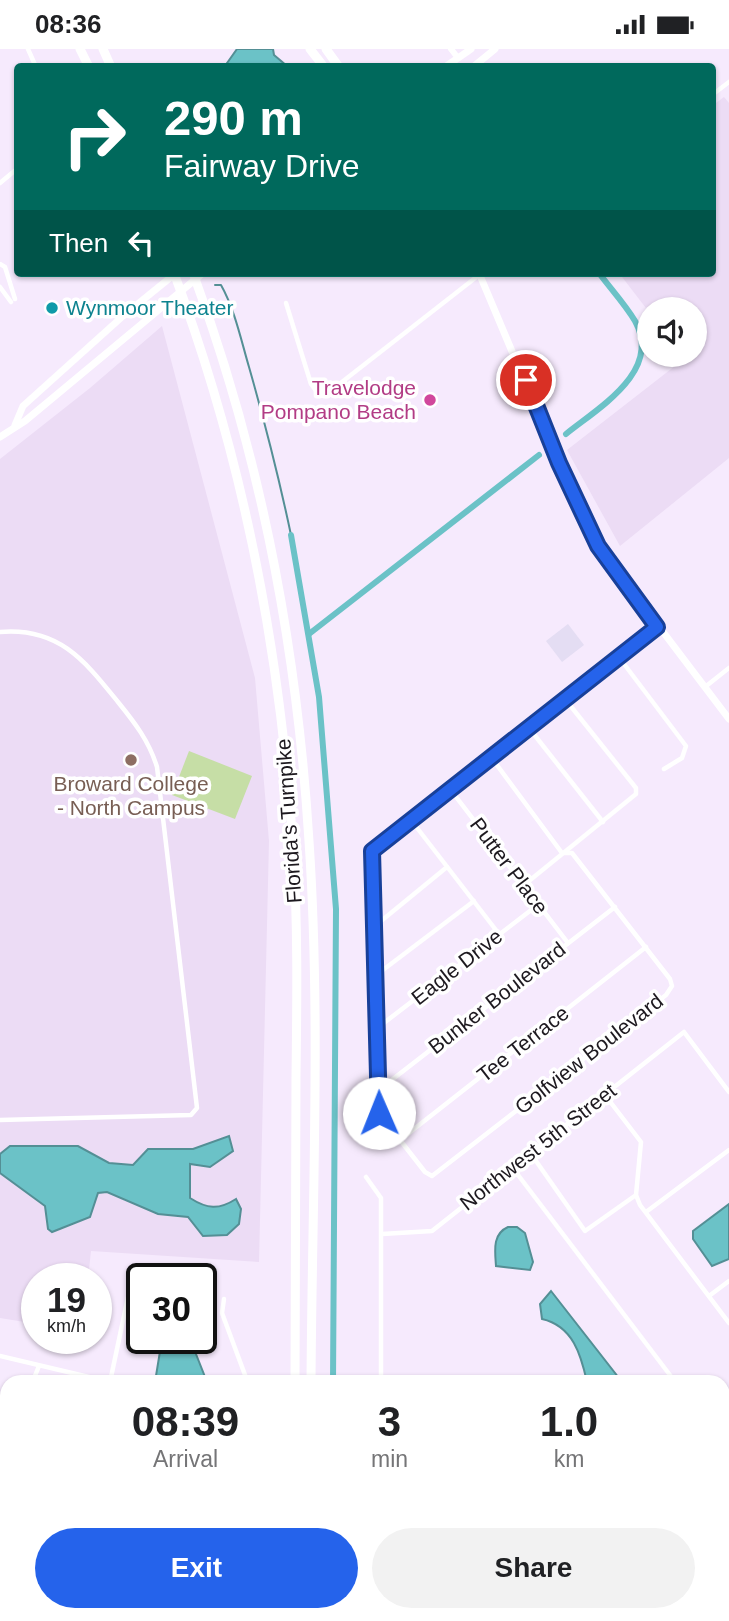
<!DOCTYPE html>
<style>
body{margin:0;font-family:Helvetica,sans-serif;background:#f2f2f2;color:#202124;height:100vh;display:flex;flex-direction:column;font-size:26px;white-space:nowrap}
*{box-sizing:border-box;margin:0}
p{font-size:23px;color:#757577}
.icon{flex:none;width:38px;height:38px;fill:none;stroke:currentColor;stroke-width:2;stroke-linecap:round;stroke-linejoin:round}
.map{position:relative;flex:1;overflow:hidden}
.details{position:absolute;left:0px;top:1326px;width:730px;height:247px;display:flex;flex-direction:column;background:#fff;border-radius:21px 21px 0 0;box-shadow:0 2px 5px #0004}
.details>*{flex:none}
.guide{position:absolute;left:14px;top:14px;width:702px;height:214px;border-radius:7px;box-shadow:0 2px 5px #0004;background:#00695c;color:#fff;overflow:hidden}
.controls{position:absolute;left:637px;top:248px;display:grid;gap:14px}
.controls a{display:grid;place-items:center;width:70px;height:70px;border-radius:50%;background:#fff;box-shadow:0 2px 5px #0004;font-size:35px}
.speed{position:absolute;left:21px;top:1214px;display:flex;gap:14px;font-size:35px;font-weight:700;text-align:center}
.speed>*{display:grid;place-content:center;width:91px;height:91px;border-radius:50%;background:#fff;box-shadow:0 2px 5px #0004;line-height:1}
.speed small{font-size:18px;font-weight:400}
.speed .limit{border:4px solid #111;border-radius:10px;background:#fff;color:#111}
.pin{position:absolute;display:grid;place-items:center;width:60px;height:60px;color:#fff;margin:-30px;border:4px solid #fff;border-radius:50%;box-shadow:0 2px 7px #0007}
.me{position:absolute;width:77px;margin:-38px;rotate:359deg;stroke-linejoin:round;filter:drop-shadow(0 0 5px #0008)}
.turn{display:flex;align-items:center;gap:24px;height:147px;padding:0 35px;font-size:32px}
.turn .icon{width:91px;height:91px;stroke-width:2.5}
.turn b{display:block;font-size:49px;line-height:60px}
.then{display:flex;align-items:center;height:66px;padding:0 35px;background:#0003;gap:14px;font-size:26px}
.eta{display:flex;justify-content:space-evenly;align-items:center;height:119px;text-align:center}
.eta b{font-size:42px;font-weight:700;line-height:49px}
.button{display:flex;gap:14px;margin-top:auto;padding:14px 35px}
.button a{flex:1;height:80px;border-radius:42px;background:#2563eb;color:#fff;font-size:28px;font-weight:700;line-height:80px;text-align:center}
.button a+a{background:#f2f2f2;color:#202124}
.status{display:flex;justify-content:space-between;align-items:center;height:49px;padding:0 35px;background:#fff;direction:ltr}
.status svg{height:19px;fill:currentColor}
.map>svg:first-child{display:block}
</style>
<div class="status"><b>08:36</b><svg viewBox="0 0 49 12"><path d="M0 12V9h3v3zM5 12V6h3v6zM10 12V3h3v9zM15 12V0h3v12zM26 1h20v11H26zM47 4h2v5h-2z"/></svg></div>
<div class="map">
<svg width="729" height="1572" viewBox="0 0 729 1572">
<rect width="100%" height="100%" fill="#f6eafd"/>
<polygon fill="#e4ddf3" points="568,575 584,596 562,613 546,592"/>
<g fill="#ecdcf5">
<polygon points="724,48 729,54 729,409 620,497 567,401 684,310 682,306 695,306 695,261 649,263 619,224 712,224 712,57"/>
<polygon points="162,277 255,629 269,792 259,1213 91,1202 88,1230 37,1230 37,1275 0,1269 0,410 90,339"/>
</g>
<polygon fill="#c6dea6" points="189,702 252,727 235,770 172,746"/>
<g fill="#6bc2c7" stroke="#548f95" stroke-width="2">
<polygon points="237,0 273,0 274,6 287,17 225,17"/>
<path d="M229 1087 233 1102 210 1118 190 1115V1149C207 1160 219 1161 236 1150L241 1160 239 1175 227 1186 203 1187 188 1168 158 1165 107 1143 98 1144 90 1168 52 1183 48 1180 45 1157 0 1124V1105L10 1097H78L109 1114 133 1116 148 1100H193Z"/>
<polygon points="729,1155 729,1210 712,1217 693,1190 693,1182"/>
<path d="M508 1178H517L525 1184 533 1213 530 1221 496 1217C495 1202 492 1185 508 1178Z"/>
<path d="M551 1242 622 1333H587C581 1306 573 1277 542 1270L540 1255Z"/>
<polygon points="162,1290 190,1290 207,1333 155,1333"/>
</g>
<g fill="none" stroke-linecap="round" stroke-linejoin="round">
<path stroke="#548f95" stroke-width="2" d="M215 236H221C235 261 241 291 249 318 265 374 279 429 291 486"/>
<g stroke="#6bc2c7" stroke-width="6">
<path d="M566 385C598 359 663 322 635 272 625 255 610 239 599 224"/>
<polyline points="291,486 319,648 336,860 333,1334"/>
<polyline points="309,585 539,406"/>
<polyline points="332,1572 332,1566"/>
</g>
<g stroke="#fff" stroke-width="4.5">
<polyline points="28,0 36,18"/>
<polyline points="712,46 729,33"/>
<polyline points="0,134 18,119"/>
<polyline points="0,215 5,218 15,250"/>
<polyline points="0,238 11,253"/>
<polyline points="286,254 311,335 319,346 324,347 479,226"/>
<path d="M0 583C59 578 85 612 118 653 135 674 149 692 157 718L197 1059 191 1066 0 1071"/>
<polyline points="618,607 686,697 682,709 664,720"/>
<polyline points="705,638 729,619"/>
<polyline points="529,679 603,773"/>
<polyline points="491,708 562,804 572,804 670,930 672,937 666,946 432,1127 425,1123 379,1064 372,801 657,578"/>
<polyline points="450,740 568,894"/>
<polyline points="411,771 499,885"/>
<polyline points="524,836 636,745 636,739 565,650"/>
<polyline points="375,877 447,818"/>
<polyline points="375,927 474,852"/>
<polyline points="376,980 539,855"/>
<polyline points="380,1040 615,858"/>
<polyline points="605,1046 641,1093 636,1146 640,1156 729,1274"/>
<polyline points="400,1091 646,898"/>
<polyline points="529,1102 585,1182 636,1146"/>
<polyline points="512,1118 676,1334"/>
<polyline points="366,1128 381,1149 381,1334"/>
<polyline points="646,1163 729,1101"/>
<polyline points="382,1185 432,1182 684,983 729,1043"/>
<polyline points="709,1247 729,1232"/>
<polyline points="224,1250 222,1264 248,1334"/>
<polyline points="0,1307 110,1333"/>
<polyline points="110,1333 128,1248"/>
<polyline points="32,1334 39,1317"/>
<polyline points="723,1354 729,1352"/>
<polyline points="723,1360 729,1361"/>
<polyline points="0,1393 7,1384"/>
<polyline points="0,1495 7,1488"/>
<polyline points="96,1566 100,1572"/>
<polyline points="18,1572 25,1566"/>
<polyline points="223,1572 223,1566"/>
<polyline points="412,1572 413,1566"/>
</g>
<polyline stroke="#fff" stroke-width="6" points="451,0 458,9"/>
<g stroke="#fff" stroke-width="7">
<polyline points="445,18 471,0"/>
<polyline points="473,18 495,0"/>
<polyline points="15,376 23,357 123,267 176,224"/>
<polyline points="0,388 25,372 203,224"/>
</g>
<g stroke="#fff" stroke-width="7">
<polyline points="479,224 559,414 598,497 729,670"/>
<polyline points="723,1545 729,1539"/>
<polyline points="696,1572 702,1566"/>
<polyline points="718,1572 729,1561"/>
</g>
<g stroke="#fff" stroke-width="9">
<polyline points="80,0 89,18"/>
<polyline points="103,0 111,18"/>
<polyline points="310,0 324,18"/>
<polyline points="326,0 339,18"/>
<path d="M174 224C243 408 280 601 293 797 298 874 297 951 296 1028 296 1130 295 1232 295 1334"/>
<path d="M193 224C260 405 297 599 309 792 321 971 312 1153 311 1334"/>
<polyline points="293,1572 293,1566"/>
<polyline points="310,1572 310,1566"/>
</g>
</g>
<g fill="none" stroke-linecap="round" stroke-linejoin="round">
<g stroke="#184099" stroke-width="18">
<polyline id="route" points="379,1064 372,802 657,578 598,497 559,414 526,331"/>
</g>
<use href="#route" stroke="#2563eb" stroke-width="12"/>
</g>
<circle fill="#0f9aa8" stroke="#fff" stroke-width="2.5" cx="52" cy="259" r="7"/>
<circle fill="#d1479c" stroke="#fff" stroke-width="2.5" cx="430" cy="351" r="7"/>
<circle fill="#8d6e63" stroke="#fff" stroke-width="2.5" cx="131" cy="711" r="7"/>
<g text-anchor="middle" stroke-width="7" stroke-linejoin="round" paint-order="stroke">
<g font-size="21" fill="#0d838f" stroke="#fff" text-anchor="start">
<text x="66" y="266">Wynmoor Theater</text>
</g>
<g font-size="21" fill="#b23c85" stroke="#fff" text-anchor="end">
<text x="416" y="346">Travelodge<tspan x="416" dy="24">Pompano Beach</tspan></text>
</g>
<g font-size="21" fill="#785e54" stroke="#fff">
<text x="131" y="742">Broward College<tspan x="131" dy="24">- North Campus</tspan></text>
</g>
<g font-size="21" fill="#1d191f" stroke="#fff">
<text transform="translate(289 772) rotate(-94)" y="7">Florida's Turnpike</text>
<text transform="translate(509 817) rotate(53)" y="7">Putter Place</text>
<text transform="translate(457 918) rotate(-38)" y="7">Eagle Drive</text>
<text transform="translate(497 949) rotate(-38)" y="7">Bunker Boulevard</text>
<text transform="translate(523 995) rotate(-38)" y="7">Tee Terrace</text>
<text transform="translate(589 1005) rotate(-38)" y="7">Golfview Boulevard</text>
<text transform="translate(538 1098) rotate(-38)" y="7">Northwest 5th Street</text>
</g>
</g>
</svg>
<div class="controls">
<a><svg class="icon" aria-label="sound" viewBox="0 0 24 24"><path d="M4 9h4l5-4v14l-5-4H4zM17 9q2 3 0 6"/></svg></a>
</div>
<div class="speed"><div>19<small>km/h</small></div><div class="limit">30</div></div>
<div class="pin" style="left:526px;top:331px;background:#d93025"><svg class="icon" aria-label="arrive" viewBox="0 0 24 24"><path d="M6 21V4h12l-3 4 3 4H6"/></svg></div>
<svg class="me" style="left:379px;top:1064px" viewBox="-20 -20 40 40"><circle r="19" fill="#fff"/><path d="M0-13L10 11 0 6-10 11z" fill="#2563eb"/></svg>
<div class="guide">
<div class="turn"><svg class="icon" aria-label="right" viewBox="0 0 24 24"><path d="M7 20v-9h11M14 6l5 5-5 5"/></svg><div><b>290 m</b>Fairway Drive</div></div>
<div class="then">Then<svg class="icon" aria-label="left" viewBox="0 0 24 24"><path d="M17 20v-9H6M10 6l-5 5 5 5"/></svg></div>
</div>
<section class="details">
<div class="eta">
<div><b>08:39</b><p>Arrival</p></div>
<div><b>3</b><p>min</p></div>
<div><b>1.0</b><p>km</p></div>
</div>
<div class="button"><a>Exit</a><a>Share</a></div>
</section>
</div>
